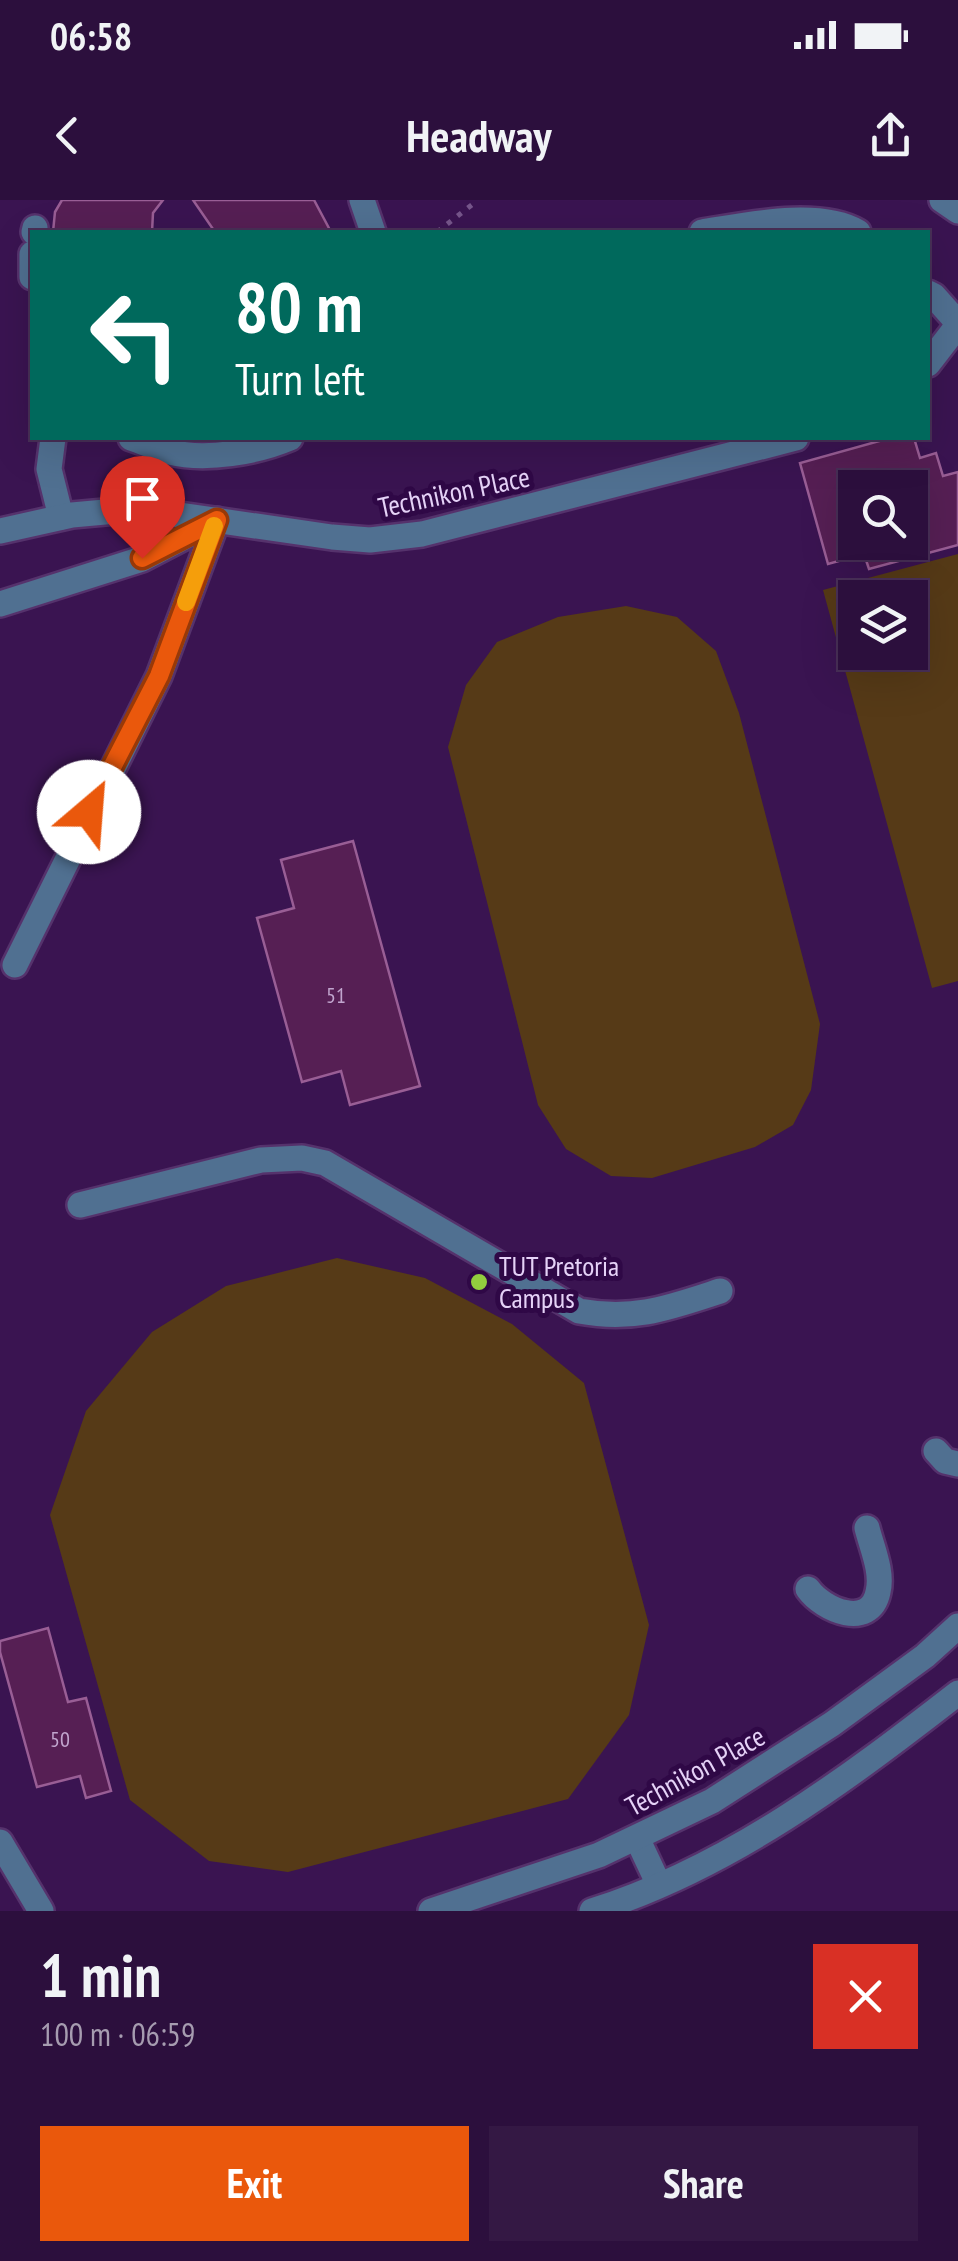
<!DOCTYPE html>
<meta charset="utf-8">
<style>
body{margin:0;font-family:"PT Sans Narrow",sans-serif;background:#341844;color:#f1f3f6;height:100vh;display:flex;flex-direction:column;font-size:38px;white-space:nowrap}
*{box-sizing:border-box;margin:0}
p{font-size:32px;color:#a69cb0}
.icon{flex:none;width:55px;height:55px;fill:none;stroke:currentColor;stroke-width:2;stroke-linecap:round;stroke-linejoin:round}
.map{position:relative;height:1711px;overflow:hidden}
.drawer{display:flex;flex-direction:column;background:#2c0f3d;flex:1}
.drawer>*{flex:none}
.hud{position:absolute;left:30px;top:30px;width:900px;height:210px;border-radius:0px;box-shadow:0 10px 40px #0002,0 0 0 2px #482f57;background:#00695c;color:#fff;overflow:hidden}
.controls{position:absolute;left:838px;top:270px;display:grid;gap:20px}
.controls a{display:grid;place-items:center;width:90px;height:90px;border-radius:0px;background:#2c0f3d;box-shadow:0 10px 40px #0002,0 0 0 2px #482f57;font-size:50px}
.pin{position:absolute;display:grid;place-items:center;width:85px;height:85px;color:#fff;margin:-102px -42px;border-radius:50% 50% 50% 0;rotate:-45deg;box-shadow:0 0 10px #0007}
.pin .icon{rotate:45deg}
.me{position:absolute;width:110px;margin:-55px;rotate:27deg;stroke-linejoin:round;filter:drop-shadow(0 0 8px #0008)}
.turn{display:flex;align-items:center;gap:35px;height:210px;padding:0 40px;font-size:45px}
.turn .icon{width:130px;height:130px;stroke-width:2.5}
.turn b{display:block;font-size:70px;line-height:85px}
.round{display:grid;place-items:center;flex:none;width:105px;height:105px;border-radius:0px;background:#341844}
.overview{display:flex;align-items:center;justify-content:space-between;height:170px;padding:0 40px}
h1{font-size:60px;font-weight:600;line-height:75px}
.primary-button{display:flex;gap:20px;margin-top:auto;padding:20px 40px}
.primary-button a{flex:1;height:115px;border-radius:0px;background:#ea580c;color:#fff;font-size:40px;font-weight:600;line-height:115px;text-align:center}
.primary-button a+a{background:#341844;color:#f1f3f6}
.status{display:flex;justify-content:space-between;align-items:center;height:70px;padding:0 50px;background:#2c0f3d;direction:ltr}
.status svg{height:28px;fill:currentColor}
header{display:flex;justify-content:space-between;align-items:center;height:130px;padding:0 40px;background:#2c0f3d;font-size:45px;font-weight:600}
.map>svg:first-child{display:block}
</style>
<div class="status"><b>06:58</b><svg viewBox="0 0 49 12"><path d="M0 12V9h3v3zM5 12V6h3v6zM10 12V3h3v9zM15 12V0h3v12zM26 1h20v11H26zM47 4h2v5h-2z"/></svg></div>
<header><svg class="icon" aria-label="back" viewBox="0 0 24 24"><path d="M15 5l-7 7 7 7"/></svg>Headway<svg class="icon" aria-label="share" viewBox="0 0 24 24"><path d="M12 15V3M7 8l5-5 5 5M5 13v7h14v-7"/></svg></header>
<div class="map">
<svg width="958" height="1711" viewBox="0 0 958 1711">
<rect width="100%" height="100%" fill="#3a1451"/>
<g fill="#563a17" fill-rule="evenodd">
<path d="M958 354V781L932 788 823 390ZM855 398H910V452H855Z"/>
<polygon points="626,406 677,417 716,451 739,513 820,824 811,890 793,925 755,947 652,978 611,976 566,949 538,905 448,547 466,485 497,442 558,417"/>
<polygon points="337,1058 425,1078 512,1124 584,1183 649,1425 629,1515 568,1599 288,1672 209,1661 130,1600 50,1315 86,1211 152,1132 226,1086"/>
</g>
<g fill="#561f54" stroke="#995e95" stroke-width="2.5" fill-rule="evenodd">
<polygon points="62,0 163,0 153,13 152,32 53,32 55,12"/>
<polygon points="193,0 314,0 331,32 215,32"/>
<path d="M890 238H914L920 258 936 253 943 276 958 272V345L869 369 864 354 828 364 800 263ZM855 288H910V342H855Z"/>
<polygon points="353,641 420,886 350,905 341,871 302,882 257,718 294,708 281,660"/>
<polygon points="48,1428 68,1502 86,1498 111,1591 86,1598 80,1576 37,1587 0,1452 0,1441"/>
</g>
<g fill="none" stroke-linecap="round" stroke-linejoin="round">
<g stroke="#55326c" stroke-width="30">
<g id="minor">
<polyline points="362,0 373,32"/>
<polyline points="942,0 958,11"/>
<polyline points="34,32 35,28"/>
<path d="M702 32C746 25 819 9 858 32"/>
<polyline points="32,54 32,77"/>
<polyline points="928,93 934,96 958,123"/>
<polyline points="928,164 958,125"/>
<polyline points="53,238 49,269 61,317"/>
<path d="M131 238C144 242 157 249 170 252 206 261 257 252 290 238"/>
<polyline points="0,331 72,315 138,309 332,337 370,340 422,334 796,238"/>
<polyline points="0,404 142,359 217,320 159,476 15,765"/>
<path d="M80 1005 261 960 302 958 325 963 579 1111C634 1121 668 1108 720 1091"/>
<polyline points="936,1251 945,1261 958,1264"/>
<path d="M808 1389C823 1410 870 1430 878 1392 883 1372 872 1348 867 1328"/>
<polyline points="637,1638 659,1685"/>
<polyline points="0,1642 41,1711"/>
<polyline points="431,1711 599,1655 712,1601 832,1524 925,1456 958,1426"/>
<path d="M592 1711C729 1668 846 1580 958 1493"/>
</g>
</g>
<polyline stroke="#76568b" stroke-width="5" stroke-dasharray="5 8" stroke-linecap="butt" points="437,32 478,0"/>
<use href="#minor" stroke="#507091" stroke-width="25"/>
</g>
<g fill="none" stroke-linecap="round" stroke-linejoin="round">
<g stroke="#983908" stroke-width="25">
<polyline id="route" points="89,612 159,476 217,320 142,358"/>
</g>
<use href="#route" stroke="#ea580c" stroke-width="18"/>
<polyline stroke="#f59e0b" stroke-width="18" points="186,402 214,326"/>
</g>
<circle fill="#92cd3e" stroke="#2f0846" stroke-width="4" cx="479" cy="1082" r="10"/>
<g text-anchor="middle" stroke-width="10" stroke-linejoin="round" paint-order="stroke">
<g font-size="22" fill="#c1a5ce">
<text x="336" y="803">51</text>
<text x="60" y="1547">50</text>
</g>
<g font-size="28" fill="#e5d2f7" stroke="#2f0846">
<text transform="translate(454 292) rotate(-12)" y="10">Technikon Place</text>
<text transform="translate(695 1571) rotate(-29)" y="10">Technikon Place</text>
</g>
<g font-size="28" fill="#e5d2f7" stroke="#2f0846" text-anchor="start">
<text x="499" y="1076">TUT Pretoria<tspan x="499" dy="32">Campus</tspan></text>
</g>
</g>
</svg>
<div class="controls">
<a><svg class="icon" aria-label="search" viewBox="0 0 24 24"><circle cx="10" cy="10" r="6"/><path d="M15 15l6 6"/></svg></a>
<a><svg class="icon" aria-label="layers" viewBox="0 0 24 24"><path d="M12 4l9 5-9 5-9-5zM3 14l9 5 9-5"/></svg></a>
</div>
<div class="pin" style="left:142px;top:358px;background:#d93025"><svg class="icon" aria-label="arrive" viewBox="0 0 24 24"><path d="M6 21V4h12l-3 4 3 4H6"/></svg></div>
<svg class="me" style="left:89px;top:612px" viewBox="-20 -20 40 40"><circle r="19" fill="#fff"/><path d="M0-13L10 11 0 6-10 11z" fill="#ea580c"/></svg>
<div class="hud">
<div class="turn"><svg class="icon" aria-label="left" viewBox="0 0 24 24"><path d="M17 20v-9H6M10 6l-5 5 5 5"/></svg><div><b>80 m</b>Turn left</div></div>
</div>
</div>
<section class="drawer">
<div class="overview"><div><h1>1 min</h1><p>100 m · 06:59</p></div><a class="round" style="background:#d93025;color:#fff"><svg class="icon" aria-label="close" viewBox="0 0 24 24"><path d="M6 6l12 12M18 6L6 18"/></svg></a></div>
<div class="primary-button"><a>Exit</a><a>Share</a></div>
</section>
